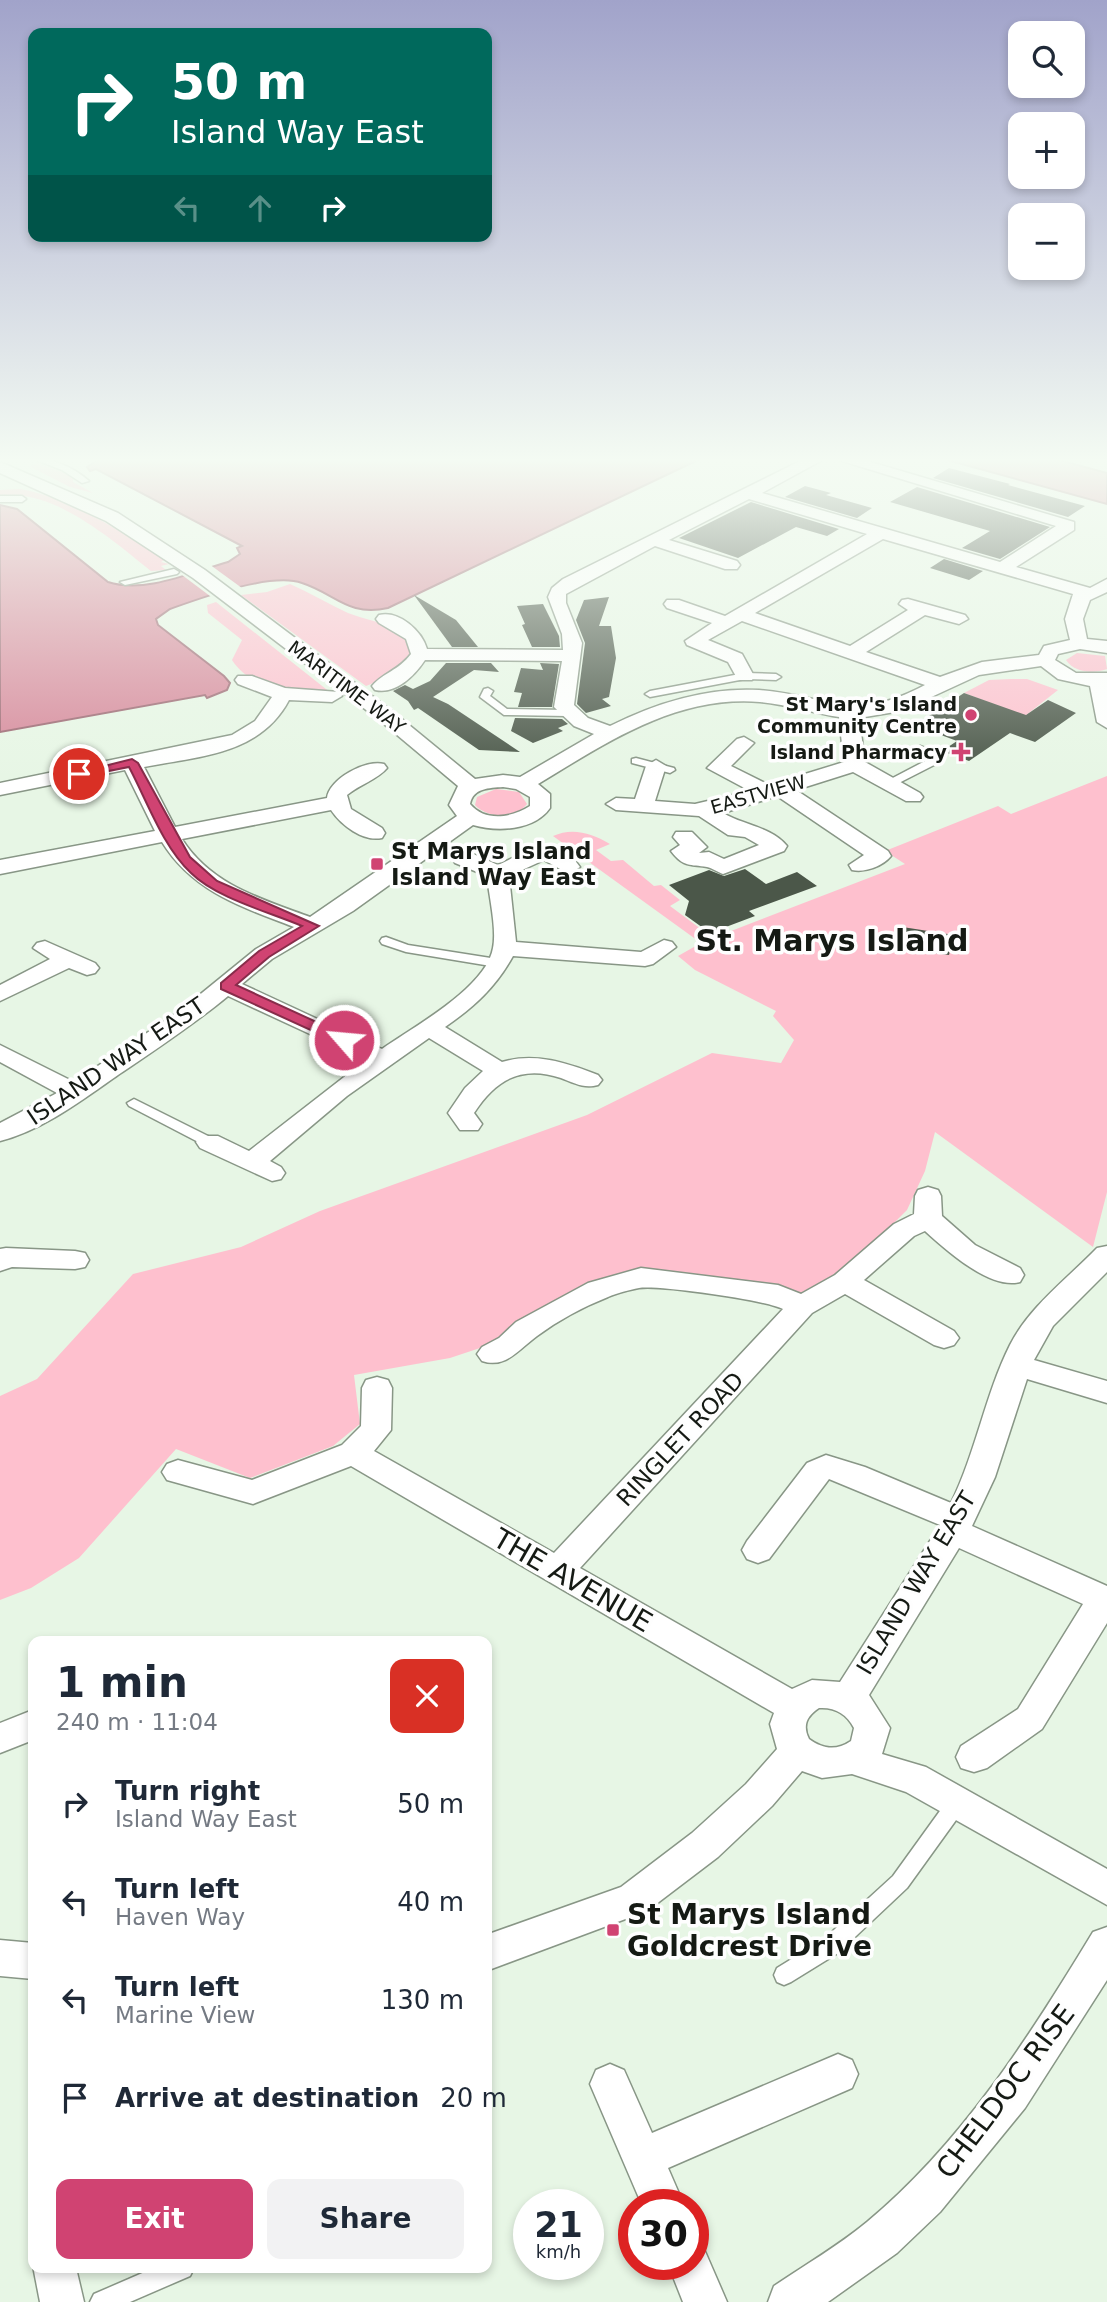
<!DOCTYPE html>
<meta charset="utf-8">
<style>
body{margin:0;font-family:"DejaVu Sans",sans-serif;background:#f2f2f3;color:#1f2937;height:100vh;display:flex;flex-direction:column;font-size:26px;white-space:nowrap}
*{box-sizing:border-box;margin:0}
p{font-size:23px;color:#747a83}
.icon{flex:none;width:38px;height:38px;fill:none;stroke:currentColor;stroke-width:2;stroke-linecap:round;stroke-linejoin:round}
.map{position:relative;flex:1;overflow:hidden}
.details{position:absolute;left:28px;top:1636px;width:464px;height:637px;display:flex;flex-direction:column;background:#fff;border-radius:14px;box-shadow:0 4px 10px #0003}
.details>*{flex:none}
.top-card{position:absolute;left:28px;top:28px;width:464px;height:214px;border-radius:14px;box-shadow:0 4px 10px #0003;background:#00695c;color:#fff;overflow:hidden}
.buttons{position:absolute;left:1008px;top:21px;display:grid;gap:14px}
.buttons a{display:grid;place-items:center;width:77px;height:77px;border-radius:14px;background:#fff;box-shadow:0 4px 10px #0003;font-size:35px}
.speed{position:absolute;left:513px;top:2189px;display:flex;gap:14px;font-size:35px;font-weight:700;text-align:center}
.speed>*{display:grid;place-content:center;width:91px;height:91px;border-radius:50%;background:#fff;box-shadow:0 4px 10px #0003;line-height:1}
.speed small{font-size:18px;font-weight:400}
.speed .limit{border:10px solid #d22;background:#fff;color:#111}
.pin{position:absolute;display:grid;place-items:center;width:60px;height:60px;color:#fff;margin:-30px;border:4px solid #fff;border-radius:50%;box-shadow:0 2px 7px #0007}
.me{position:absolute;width:77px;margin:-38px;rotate:297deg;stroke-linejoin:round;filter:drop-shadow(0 0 5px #0008)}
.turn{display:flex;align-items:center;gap:24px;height:147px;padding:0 28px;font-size:32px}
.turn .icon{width:91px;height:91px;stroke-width:2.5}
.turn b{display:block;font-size:49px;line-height:60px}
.lanes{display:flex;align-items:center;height:66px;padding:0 28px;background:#0003;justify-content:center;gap:35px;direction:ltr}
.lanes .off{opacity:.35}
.round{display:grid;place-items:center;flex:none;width:74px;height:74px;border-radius:14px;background:#f2f2f3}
.summary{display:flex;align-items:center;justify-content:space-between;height:119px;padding:0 28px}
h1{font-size:42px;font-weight:800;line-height:52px}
.button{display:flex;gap:14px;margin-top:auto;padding:14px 28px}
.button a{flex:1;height:80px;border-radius:14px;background:#d04372;color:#fff;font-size:28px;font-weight:800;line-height:80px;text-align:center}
.button a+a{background:#f2f2f3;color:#1f2937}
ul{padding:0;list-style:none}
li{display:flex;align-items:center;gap:21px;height:98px;padding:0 28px}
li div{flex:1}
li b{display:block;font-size:26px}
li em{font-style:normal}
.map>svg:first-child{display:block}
</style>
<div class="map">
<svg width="1107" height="2302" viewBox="0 0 1107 2302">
<rect width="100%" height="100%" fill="#e7f6e5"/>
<g fill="#fec0ce">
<polygon points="38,463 73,476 73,482 93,493 70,487 29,466"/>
<path d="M20 489C72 498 120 531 164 560L161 562 169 564 161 566 166 570 151 571C112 540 51 486 0 497V490Z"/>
<path d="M290 584C310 593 329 604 348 613 363 619 381 621 394 630 433 656 390 676 366 686L241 595 267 592Z"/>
<path d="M216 602 331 693C297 695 252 691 232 660L242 640 208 613 207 605Z"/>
<path d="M1077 653 1105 656 1107 669C1093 674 1075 673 1066 660Z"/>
<polygon points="1011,679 1027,679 1058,690 1025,716 964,693 989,680"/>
<path d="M1107 776V1192L1093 1247 935 1132 925 1171 907 1210 865 1252 835 1274 795 1296 639 1271 489 1345 450 1358 354 1375 360 1424 333 1446 250 1478 176 1449 79 1558 31 1588 0 1600V1396L37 1379 133 1274 241 1247 320 1211 587 1115 712 1053 781 1063 794 1040 773 1016 776 1011 695 970 678 956 701 943 553 836C572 827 592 833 610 844L596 850 611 861 623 860 654 886 661 885 680 900 670 906 713 938 905 864 885 851 998 806 1011 814Z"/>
<path d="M496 789 519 792 527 804C516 819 488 819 475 805L477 797Z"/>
</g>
<g fill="#d78a9c" stroke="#9d6873" stroke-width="2">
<path d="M101 458H702L388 608C348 617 336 594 302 583 271 572 201 598 170 609L156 619 158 625 224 676 230 683 227 690 207 698 205 695 0 732V505L17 509 108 582C145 594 192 572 228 562L240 554 237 548 242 546 96 469 90 471 87 467Z"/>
<polygon points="940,458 1052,458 1107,473 1107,504"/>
</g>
<polygon fill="#e7f6e5" points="209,564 246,591 214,599 178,572"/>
<g fill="#4b5749">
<polygon points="949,468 1010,484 1008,485 1085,506 1068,517 933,478"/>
<polygon points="805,486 831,493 826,495 872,508 857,518 785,497"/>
<polygon points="917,487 1050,527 1000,559 962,548 990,531 890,502"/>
<polygon points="751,502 839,529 827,536 796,527 738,558 679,538"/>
<polygon points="944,559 983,571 969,580 930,568"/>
<polygon points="414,595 456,620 478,647 452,647"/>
<polygon points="609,597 599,626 611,626 616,658 609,697 602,699 611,706 586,713 577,704 585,643 576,620 584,600"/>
<polygon points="543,604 559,636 560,647 532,647 522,625 525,624 517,606"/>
<polygon points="446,663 491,663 499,672 474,670 433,697 448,704 520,752 479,750 418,708 414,710 408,701 393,691 405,685 413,689 430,681"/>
<polygon points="540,663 559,664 552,707 518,707 522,693 514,692 521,668 543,670"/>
<polygon points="964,693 1026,715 1048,700 1076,713 1035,742 1010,733 969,761 942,751 957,741 941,735 953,728 926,718"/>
<polygon points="515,718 562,719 568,724 558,728 563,731 533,743 511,731"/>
<polygon points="745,869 766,884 797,872 817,886 749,911 755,916 710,933 685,915 689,901 669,885 709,870 724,876"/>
<polygon points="896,926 954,935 949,955 890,947"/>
</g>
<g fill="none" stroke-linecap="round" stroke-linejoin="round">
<g stroke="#889686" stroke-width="3">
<g id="service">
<path d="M31 458C52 458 73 467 89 481L82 483 62 470Z"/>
<polygon points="0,496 22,496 26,499 22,502 0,502"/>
<polygon points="174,569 179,572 177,574 125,585 120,582"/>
<polygon points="745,673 776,674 781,677 776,680 745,679 650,697 645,694 650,691"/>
<polygon points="488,688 493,691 490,696 507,709 567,710 572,713 567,716 504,715 480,697 484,689"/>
<polygon points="920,746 940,754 941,756 938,763 893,786 885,786 885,782 929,759 930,757 915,749"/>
<polygon points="636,758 674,768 675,770 670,773 632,763 632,759"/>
<polygon points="386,937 408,945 497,959 503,963 497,967 406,952 382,944 380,941 382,938"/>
<polygon points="134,1099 214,1139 216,1142 209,1146 204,1145 129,1106 127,1103"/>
<polygon points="957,1795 964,1797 967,1803 964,1809 907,1888 838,1953 791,1982 784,1985 777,1982 774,1975 777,1968 824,1939 893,1876 950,1797"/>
<polygon points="154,2268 194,2268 190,2276 130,2302 90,2302 94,2294"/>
</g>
</g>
<g stroke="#889686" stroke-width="3">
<g id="minor">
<path d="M806 458H826L762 493 1000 562 1056 526 832 458H857L1074 522V530L1016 567 1090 588 1107 579V592L1090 600 1083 619 1087 639 1107 641V653L1080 649 1058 654 1055 660 1076 673H1107V728L1097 722 1090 686 1058 679 1041 666 979 675 901 711 859 718 865 762 920 793 923 797 920 801H906L853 772 796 790 888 851 891 856C883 866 865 873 852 870L849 865 864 855 777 796 723 813C743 825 772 827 787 846L784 851 723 874C718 872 712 868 707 867 690 864 684 868 671 851L680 845 673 837 676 832H692L707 847 699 853 709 852 724 859 759 845 745 837 728 835 699 816 616 810 606 804 616 798 635 799 646 766 656 760 666 766 655 801 695 804 750 791 707 768 737 739 744 737 754 743 731 766 769 785 844 762 839 717C812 713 786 704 760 702 676 695 606 743 538 784L550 794V808C534 831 497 832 473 825L353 911 272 959 242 984 382 1049C413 1027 486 988 493 948 497 929 489 896 487 876L455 863 452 858 455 853H471L498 865C528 851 555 832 580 867L569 874 544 860 509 876 516 942 641 952 664 940 672 942 676 947 653 964 645 966 513 956C496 987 474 1007 445 1027L502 1062C535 1052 567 1063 598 1075L602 1080 598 1085C584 1089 574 1083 561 1078 522 1065 496 1079 474 1113L482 1124 478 1130H460L448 1113 465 1088 483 1071 429 1038 347 1096 270 1161 281 1167 285 1173 281 1179 272 1181 200 1148 196 1142 200 1136H218L249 1151 366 1060 228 996C193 1025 155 1050 118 1075 82 1100 43 1130 0 1141V1123L57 1093 0 1062V1045L74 1082 181 1010 256 949 294 927C242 907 193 892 162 842L0 874V860L155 831 125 770 0 795V783L232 735 255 721 272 697 238 684 235 680 238 676H252L285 688 339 692 342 696 332 702 289 700C260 755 199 756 144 767L175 827 327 798C329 779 366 759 384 764L387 768C378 779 359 785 347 795L351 809 382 828 385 833 382 838C363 842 341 825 331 810L182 839C211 885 262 899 310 917L457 816 449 805 458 786 378 719 193 578 106 521 0 473V462L118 513 205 570 392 711 475 779 503 775 520 777 594 734 574 726 554 707 562 661 425 660C415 675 396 695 375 690L372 686C384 672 398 671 411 654L406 639 379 623 376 619 379 615C399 610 422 631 427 649L563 650 562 634 548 597 552 588 563 579ZM749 499 867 534 725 616 679 600H667L664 604 667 608 712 623 685 641 687 645 728 662 738 680H752L754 676 742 654 708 640 742 621 925 685C851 724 832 696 759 690 707 687 656 703 610 726L588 718 574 705 582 643 566 603V594L655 546 725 569H737L740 565 737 561 669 540ZM883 539 1073 594 1065 619 1070 640 1044 646 1039 655 982 662 940 677 866 652 925 615 959 624 968 619 965 615 908 599 902 600 899 604 908 610 850 646 755 613ZM503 787 516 789 530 797V806C511 818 485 822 470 804 473 788 489 788 503 787Z"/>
<polygon points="45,941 95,963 99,968 95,973 87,975 69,968 0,1001 0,985 50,959 33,948 37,943"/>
<path d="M928 1187 938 1190 941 1196 942 1216 975 1245 1020 1268 1024 1275 1020 1282C990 1290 946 1250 925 1231L914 1236 864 1280 954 1331 959 1338 954 1345 944 1348 934 1345 845 1294 812 1313 580 1568 792 1689 812 1680 840 1682 940 1525 829 1479 769 1559 758 1563 747 1559 742 1550 747 1541 807 1463 826 1455 865 1467 951 1503C976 1452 985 1395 1010 1345 1029 1307 1068 1278 1097 1248L1107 1246V1272L1053 1326 1034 1360 1107 1381V1403L1027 1379 995 1477 972 1526 1107 1586V1623L1042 1729 987 1768 974 1772 961 1768 956 1757 961 1746 1018 1709 1083 1604 959 1548 869 1695 890 1728 882 1754 926 1767 1107 1869V1905L906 1792 852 1774 822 1778 802 1771 772 1806 718 1857 647 1911 486 1971V1935L621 1887 692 1833 746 1784 777 1749 770 1724 774 1713 351 1466 253 1504 167 1480 162 1472 167 1464 178 1460 252 1480 342 1445 361 1426 362 1388 366 1380 377 1377 388 1380 392 1388 391 1430 374 1451 554 1553 783 1309C765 1300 659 1285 639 1288 629 1290 617 1293 608 1297 585 1306 557 1321 537 1336 519 1349 506 1369 482 1361L477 1354 482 1347 499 1338 516 1322 588 1283 641 1268 778 1285 801 1294 835 1275 894 1224 914 1214 915 1196 918 1190ZM819 1708C835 1707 847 1714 854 1728L851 1741C836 1751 823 1749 809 1739 802 1725 807 1716 819 1708Z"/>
<polygon points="6,1248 75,1251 85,1253 89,1260 85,1267 75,1269 12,1267 0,1271 0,1249"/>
<polygon points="33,1710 33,1740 0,1753 0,1723"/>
<path d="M1107 1927V1980L1025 2108 940 2212 897 2253 828 2302H768L774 2286C805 2265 838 2246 867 2222 961 2144 1030 2036 1093 1932Z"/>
<polygon points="0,1940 33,1943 33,1979 0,1976"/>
<polygon points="838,2054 852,2060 858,2074 852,2088 668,2168 684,2205 642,2205 590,2084 596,2070 610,2064 624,2070 652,2133"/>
<polygon points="693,2244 704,2249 727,2302 683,2302 668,2264 693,2264"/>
<polygon points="33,2266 76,2268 84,2302 40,2302"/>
</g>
</g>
<use href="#service" fill="#fff" fill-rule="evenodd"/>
<use href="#minor" fill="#fff" fill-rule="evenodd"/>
</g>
<linearGradient id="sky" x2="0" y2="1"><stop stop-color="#a1a3ca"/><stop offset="0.59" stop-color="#f4fbf3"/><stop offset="1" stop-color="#f4fbf3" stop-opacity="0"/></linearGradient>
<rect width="1107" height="780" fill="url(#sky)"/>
<path fill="#d04372" stroke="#872c4a" stroke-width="2" d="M132 759 138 763 190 857 217 881 319 926 269 957 236 985 349 1037V1043H339L221 989V983L259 951 302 926C269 912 216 898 191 873 163 847 147 801 129 767L79 777 73 774Z"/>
<g fill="#d04372" stroke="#fefefe" stroke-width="2.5">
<circle cx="971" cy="715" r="7"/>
<path d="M957.5 741.5h7v7h7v7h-7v7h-7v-7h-7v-7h7z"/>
<rect x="370" y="857" width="14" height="14" rx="3.5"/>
<rect x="606" y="1923" width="14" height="14" rx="3.5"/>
</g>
<g text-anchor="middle" stroke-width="7" stroke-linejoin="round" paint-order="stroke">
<g font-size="19" fill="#151a14" stroke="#fefefe">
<text transform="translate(347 687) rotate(37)" y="7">MARITIME WAY</text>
<text transform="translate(758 794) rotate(-16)" y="7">EASTVIEW</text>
</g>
<g font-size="19" font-weight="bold" fill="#151a14" stroke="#fefefe" text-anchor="end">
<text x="957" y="711">St Mary's Island<tspan x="957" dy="22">Community Centre</tspan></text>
<text x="947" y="759">Island Pharmacy</text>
</g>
<g font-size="23" font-weight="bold" fill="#151a14" stroke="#fefefe" text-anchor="start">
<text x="391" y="859">St Marys Island<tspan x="391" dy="26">Island Way East</tspan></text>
</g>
<g font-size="23" fill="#151a14" stroke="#fefefe">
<text transform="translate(116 1061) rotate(-34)" y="8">ISLAND WAY EAST</text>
<text transform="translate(680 1439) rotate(-47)" y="8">RINGLET ROAD</text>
<text transform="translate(916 1583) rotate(-59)" y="8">ISLAND WAY EAST</text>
</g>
<g font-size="28" fill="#151a14" stroke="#fefefe">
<text transform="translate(573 1580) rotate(30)" y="10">THE AVENUE</text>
<text transform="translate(1005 2091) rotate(-53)" y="10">CHELDOC RISE</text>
</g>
<g font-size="28" font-weight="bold" fill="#151a14" stroke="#fefefe" text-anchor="start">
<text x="627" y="1924">St Marys Island<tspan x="627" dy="32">Goldcrest Drive</tspan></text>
</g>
<g font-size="30" font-weight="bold" fill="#151a14" stroke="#fefefe">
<text x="832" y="951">St. Marys Island</text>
</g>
</g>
</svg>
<div class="buttons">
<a><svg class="icon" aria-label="search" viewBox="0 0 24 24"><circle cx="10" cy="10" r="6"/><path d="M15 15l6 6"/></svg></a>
<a>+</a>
<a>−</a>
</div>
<div class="speed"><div>21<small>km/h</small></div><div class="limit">30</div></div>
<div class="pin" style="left:79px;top:774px;background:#d93025"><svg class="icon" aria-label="arrive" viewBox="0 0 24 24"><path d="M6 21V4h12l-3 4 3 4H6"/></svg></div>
<svg class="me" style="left:344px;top:1040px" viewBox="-20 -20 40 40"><circle r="17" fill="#d04372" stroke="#fff" stroke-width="3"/><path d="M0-11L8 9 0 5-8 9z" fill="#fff"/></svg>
<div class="top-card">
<div class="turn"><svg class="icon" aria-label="right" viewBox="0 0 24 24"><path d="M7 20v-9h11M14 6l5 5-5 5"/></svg><div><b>50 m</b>Island Way East</div></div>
<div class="lanes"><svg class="icon off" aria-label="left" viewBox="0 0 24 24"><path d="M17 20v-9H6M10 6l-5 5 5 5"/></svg><svg class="icon off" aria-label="ahead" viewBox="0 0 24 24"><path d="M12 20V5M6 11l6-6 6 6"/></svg><svg class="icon" aria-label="right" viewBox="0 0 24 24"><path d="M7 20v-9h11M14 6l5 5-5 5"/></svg></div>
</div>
<section class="details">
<div class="summary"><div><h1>1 min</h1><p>240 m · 11:04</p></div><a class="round" style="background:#d93025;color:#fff"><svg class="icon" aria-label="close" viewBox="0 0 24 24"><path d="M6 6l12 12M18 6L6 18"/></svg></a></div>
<ul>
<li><svg class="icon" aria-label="right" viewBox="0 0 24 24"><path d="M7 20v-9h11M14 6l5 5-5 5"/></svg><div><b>Turn right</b><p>Island Way East</p></div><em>50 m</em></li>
<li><svg class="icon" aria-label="left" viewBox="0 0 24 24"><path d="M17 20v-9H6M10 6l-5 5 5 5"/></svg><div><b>Turn left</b><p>Haven Way</p></div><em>40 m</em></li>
<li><svg class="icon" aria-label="left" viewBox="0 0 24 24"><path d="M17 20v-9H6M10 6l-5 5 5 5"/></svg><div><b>Turn left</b><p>Marine View</p></div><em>130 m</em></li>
<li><svg class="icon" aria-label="arrive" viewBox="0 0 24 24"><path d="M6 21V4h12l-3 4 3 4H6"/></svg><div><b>Arrive at destination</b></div><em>20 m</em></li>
</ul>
<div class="button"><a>Exit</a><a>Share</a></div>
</section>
</div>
